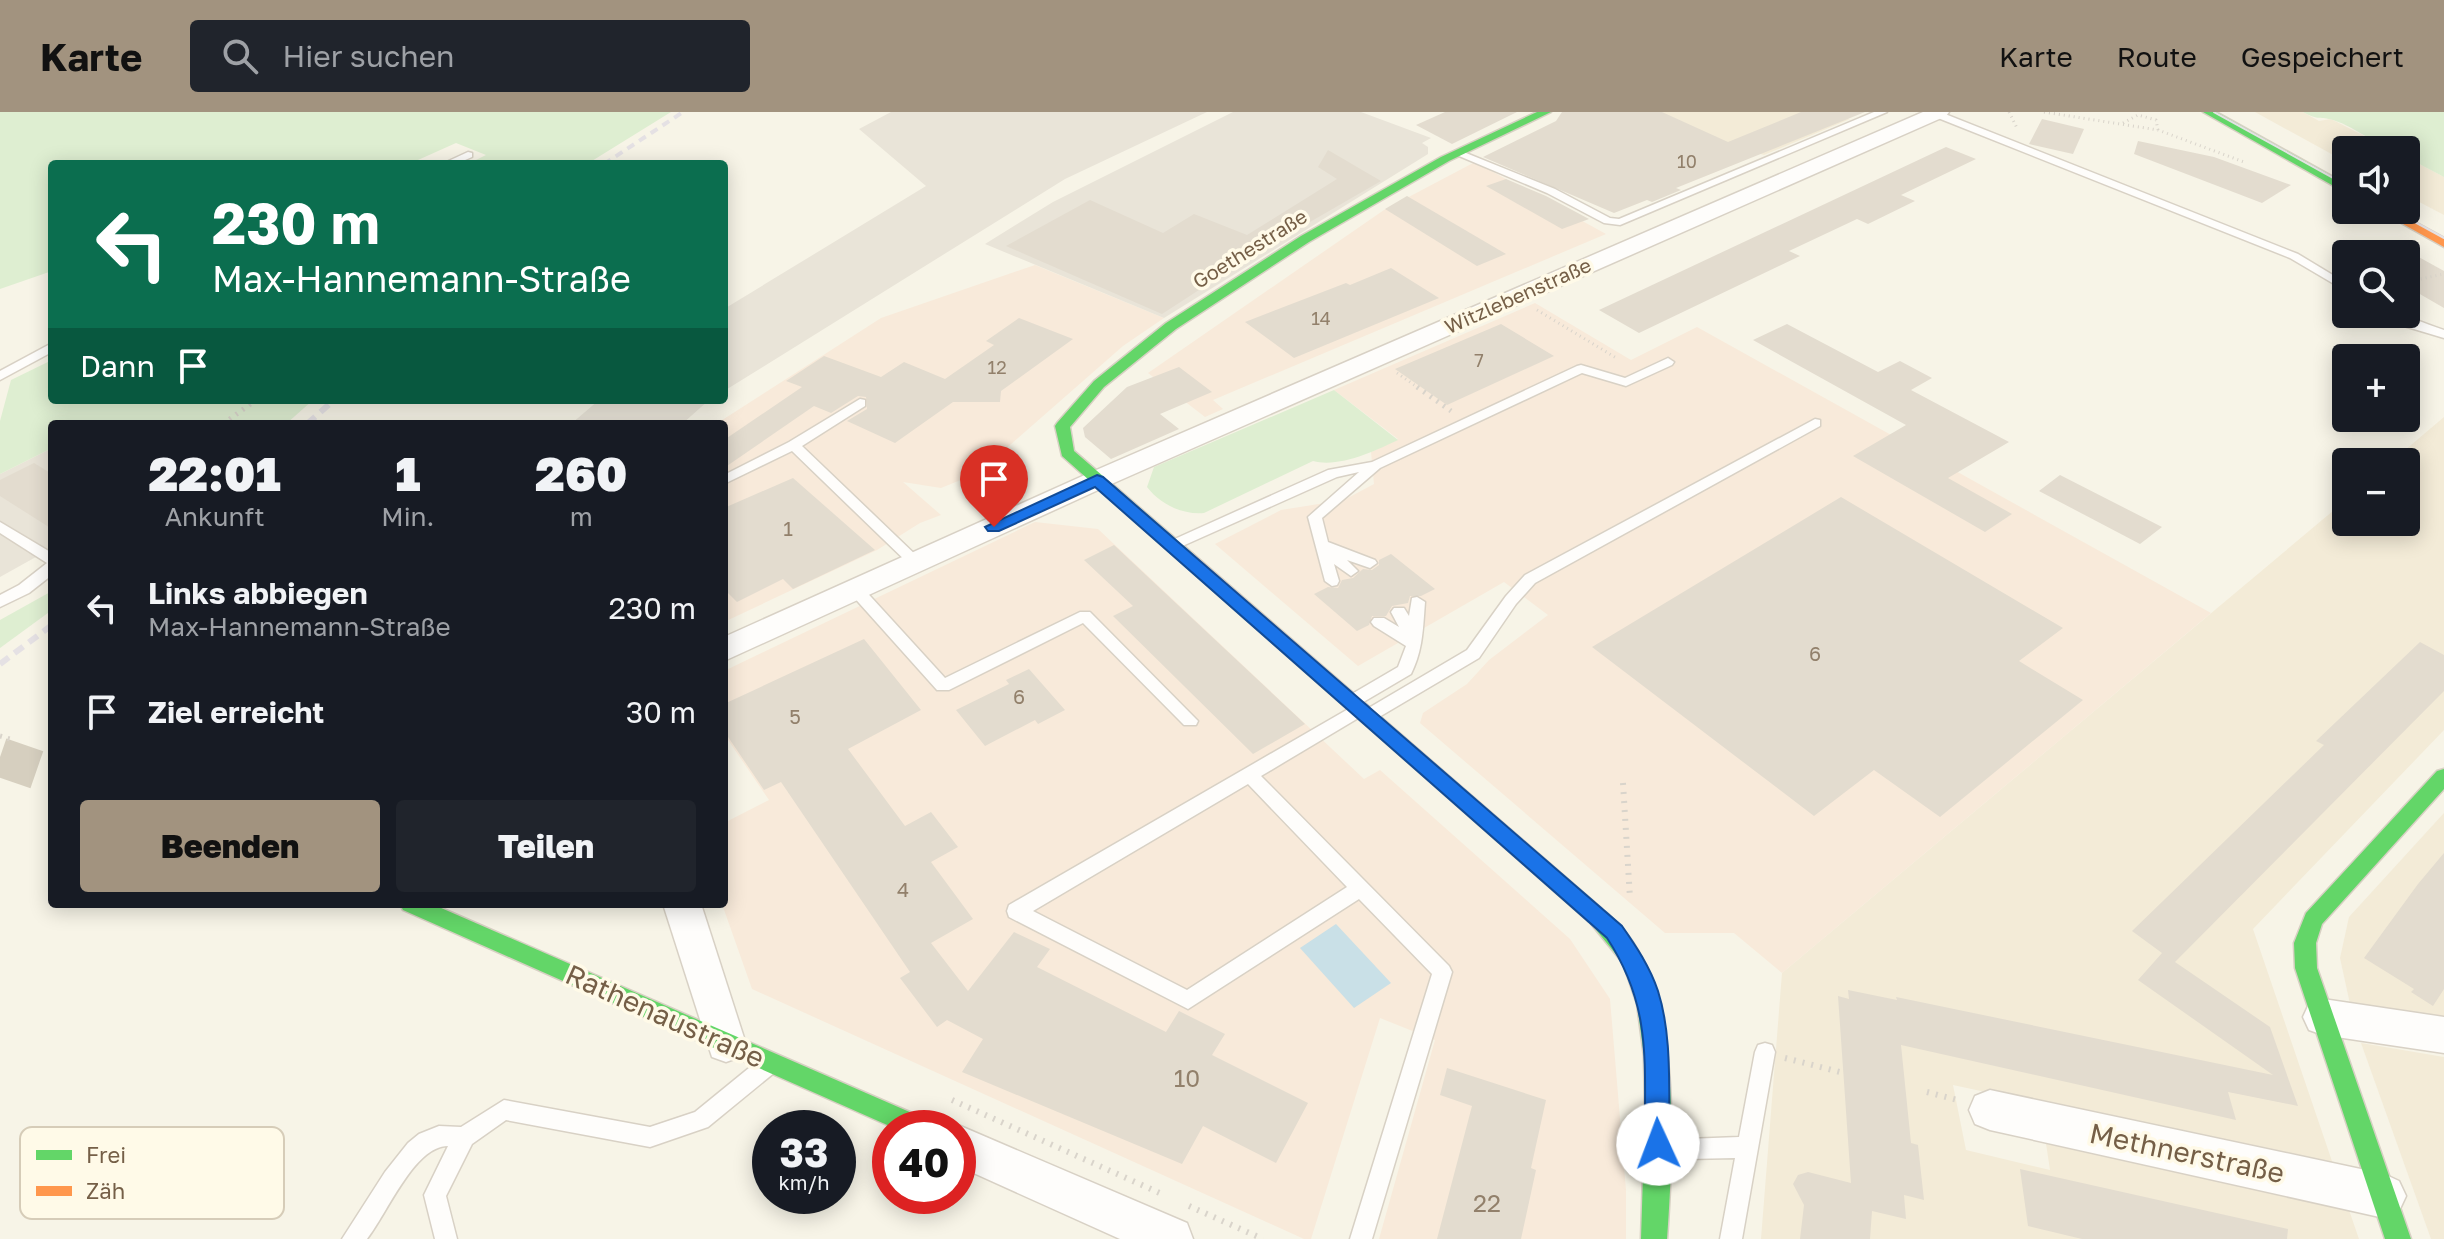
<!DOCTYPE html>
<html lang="de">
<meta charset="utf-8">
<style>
body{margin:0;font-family:"Golos Text",sans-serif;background:#20242c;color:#f1f3f6;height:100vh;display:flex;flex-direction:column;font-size:30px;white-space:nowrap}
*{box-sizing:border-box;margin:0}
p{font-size:26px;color:#9ea1a6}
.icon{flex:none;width:44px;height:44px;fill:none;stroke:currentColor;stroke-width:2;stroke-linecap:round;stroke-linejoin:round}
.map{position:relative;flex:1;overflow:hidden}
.details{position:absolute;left:48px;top:308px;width:680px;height:488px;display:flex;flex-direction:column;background:#171b24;border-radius:8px;box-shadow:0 4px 20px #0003}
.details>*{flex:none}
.top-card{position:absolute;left:48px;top:48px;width:680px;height:244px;border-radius:8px;box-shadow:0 4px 20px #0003;background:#0b6e4f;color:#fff;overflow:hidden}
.tools{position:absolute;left:2332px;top:24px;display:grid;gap:16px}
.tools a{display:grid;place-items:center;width:88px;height:88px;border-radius:8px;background:#171b24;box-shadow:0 4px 20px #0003;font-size:40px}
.speed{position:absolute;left:752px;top:998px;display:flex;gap:16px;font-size:40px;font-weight:700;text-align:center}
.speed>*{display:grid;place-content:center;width:104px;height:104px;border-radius:50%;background:#171b24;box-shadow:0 4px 20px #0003;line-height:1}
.speed small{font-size:20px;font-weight:400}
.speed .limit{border:12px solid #d22;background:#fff;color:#111}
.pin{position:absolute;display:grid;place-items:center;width:68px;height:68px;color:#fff;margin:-82px -34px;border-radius:50% 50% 50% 0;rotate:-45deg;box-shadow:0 0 8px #0007}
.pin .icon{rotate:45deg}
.me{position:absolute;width:88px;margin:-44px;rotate:358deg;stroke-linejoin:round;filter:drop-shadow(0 0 6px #0008)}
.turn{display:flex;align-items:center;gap:28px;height:168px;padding:0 32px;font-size:36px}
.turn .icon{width:104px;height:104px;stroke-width:2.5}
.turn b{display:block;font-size:56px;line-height:68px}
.then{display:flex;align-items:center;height:76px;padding:0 32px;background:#0003;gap:16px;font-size:30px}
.eta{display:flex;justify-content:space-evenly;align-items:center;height:136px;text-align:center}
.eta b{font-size:48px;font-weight:800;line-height:56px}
.button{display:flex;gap:16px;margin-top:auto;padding:16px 32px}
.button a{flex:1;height:92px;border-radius:8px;background:#a2937f;color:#111;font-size:32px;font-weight:800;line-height:92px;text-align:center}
.button a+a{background:#20242c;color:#f1f3f6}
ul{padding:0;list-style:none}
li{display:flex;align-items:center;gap:24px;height:104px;padding:0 32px}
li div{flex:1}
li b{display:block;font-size:30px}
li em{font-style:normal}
header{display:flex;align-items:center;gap:48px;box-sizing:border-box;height:112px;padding:0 40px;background:#a2937f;color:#111}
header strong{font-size:38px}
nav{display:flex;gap:44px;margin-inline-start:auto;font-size:28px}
.search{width:560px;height:72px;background:#20242c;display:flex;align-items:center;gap:20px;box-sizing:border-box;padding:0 28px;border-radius:8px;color:#9ea1a6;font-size:30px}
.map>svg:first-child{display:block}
</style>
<header>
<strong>Karte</strong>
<div class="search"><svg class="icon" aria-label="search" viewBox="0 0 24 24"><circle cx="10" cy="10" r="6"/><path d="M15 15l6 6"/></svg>Hier suchen</div>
<nav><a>Karte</a><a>Route</a><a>Gespeichert</a></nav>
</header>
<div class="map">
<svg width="2444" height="1127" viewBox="0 0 2444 1127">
<rect width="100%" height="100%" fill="#f7f4e7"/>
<g fill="#f3ebd7">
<polygon points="1626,0 1853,0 1845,5 1850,7 1764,43"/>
<polygon points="2255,0 2303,0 2319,9 2331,7 2392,38 2346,38 2346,50"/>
<polygon points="2406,45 2444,65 2444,103 2406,83"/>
<polygon points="2444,305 2444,618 2253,817 2334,1055 1953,973 1966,1038 2050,1058 2045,1025 2349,1098 2359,1127 1761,1127 1782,861 2346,388 2346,410 2406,410 2406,350 2391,350"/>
<polygon points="2444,701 2444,906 2350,892 2340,846 2349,805"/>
<polygon points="2361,931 2444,945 2444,1127 2431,1127"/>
</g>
<g fill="#f8eada">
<polygon points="1475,50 1606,122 1213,288 1223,297 1205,305 1148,261 1384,98"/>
<polygon points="1035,153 1164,206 1123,234 978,361 941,376 903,370 941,403 920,411 877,438 724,510 724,312 716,312 881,206"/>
<polygon points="1535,191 1631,248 1697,215 2211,501 1782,861 1734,821 1665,821 1420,611 1423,601 1467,572 1489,548 1548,503 1504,470 1358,554 1215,432 1281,398 1344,388 1374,372 1371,340 1398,327 1334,278"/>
<polygon points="1035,410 1098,417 1364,667 1380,658 1570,827 1610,887 1626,1078 1626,1127 1379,1127 1435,928 1380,906 1311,1127 1304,1127 752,877 722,792 724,711 769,688 724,622 724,559"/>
</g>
<g fill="#e9e4d8">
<polygon points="891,0 1207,0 1065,67 724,279 724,197 926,74 859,17"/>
<polygon points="1233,0 1361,0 1431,26 1422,31 1428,35 1428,42 1164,206 985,132 1053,90"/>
<polygon points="599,288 709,288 682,312 571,312"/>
<polygon points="52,336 52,436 0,465 0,362"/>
</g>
<g fill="#deeed1">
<polygon points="0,0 671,0 587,52 468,52 486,43 456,31 409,52 52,52 52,159 0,177"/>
<path d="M2303 0H2444V65L2406 45V38C2378 38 2359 16 2333 8 2320 4 2319 9 2303 0Z"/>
<polygon points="52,248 52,288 313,288 286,312 52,312 52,336 0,362 0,309 11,268"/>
<path d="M1334 278 1398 328C1375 339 1339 356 1313 349L1204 401C1182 403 1160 392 1147 375L1154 355Z"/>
<polygon points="52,479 52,498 0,536 0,508"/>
</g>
<polygon fill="#c9e0e7" points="1336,812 1391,871 1354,896 1300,836"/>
<g fill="#e3dccf">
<polygon points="1445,0 1517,0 1452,32 1416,13"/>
<polygon points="1562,0 1662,0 1728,30 1801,0 1865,0 1676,76 1681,78 1652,90 1647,88 1614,101 1483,45 1556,9"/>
<polygon points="2042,7 2084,17 2073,42 2029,32"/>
<polygon points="2138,29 2214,45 2291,73 2262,91 2134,42"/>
<polygon points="1946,35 1976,47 1901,83 1915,89 1868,112 1857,107 1789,139 1800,144 1639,221 1599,198"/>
<polygon points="1328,38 1381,69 1256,141 1162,202 1006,134 1090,88 1163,121 1194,102 1247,123 1337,67 1318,55"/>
<polygon points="1506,67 1546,84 1589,107 1562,117 1486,74"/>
<polygon points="1407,84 1506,142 1477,154 1385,97"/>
<polygon points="2406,138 2444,159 2444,196 2406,174"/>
<polygon points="1391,156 1439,186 1294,246 1245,210 1346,171 1350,173"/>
<polygon points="1019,206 1073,227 1001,279 1000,290 953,290 895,331 847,309 867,297 866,285 858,284 831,301 814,294 724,356 724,328 802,275 786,269 824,244 881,265 904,250 945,267 994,233 986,229"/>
<polygon points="1501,212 1554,244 1447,293 1395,257"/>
<polygon points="1787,212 1878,260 1900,249 1932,266 1911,278 2009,330 1948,366 2012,402 1985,420 1853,344 1906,313 1753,228"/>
<polygon points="1179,255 1212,280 1160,302 1179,317 1111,347 1085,325 1083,316 1127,275"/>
<polygon points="34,351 52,362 52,417 0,384 0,368"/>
<polygon points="2060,363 2162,415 2140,432 2039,379"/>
<polygon points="793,366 875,438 793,477 783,467 737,490 724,477 724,396"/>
<polygon points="1841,385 2063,516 2019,549 2083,588 1940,705 1874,658 1814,704 1592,535"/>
<polygon points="1114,433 1163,479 1305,612 1253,642 1113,504 1133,494 1084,448"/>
<polygon points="1391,442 1435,477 1421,484 1410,484 1408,491 1392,494 1386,504 1372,504 1369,513 1357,519 1314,482 1328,475 1338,476 1342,468 1353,466 1363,457 1372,458 1379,453 1379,448"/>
<polygon points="864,527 921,598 848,637 905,714 931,700 958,735 931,750 973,807 931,831 968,879 1014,820 1050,837 1037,855 1166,920 1179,899 1225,922 1212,943 1308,991 1276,1051 1203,1014 1182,1052 962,960 983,927 947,908 937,915 900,866 910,860 781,670 764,678 724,619 724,592"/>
<polygon points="2420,530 2444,543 2444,579 2175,850 2270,915 2298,994 2228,980 2236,1008 1901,933 1911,1031 1918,1033 1924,1088 1904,1083 1906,1107 1872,1099 1870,1127 1800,1127 1804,1093 1793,1072 1798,1063 1808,1060 1851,1071 1838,884 1849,887 1848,878 1897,888 1896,885 2273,963 2138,868 2162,841 2132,819 2324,633 2316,629"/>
<polygon points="1029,557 1065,598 1038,612 1035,608 985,634 956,598 1009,572 1006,568"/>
<polygon points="2444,741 2444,877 2433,894 2411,880 2414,877 2364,846 2418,772"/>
<polygon points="1447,956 1546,988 1531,1056 1536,1058 1521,1127 1437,1127 1472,994 1440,983"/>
<polygon points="2020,1057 2288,1117 2287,1127 2082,1127 2028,1114"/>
</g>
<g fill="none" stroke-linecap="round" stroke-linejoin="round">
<polyline stroke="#d6cfbf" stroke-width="39" stroke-dasharray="39 19" stroke-linecap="butt" points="0,645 52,663"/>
<g stroke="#d8d1c5" stroke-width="3">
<g id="lane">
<polygon points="1874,0 1887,0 1620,113 1604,111 1547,81 1452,41 1461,39 1555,77 1610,106 1619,107"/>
<polygon points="1933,0 1940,0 2298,142 2346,171 2346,179 2290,146 1933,4"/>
<polygon points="468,40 472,41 472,45 456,52 442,52"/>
<path d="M2386 202C2406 202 2425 212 2444 218V226L2404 214Z"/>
<polygon points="52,231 52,240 0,268 0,259"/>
<polygon points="1668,246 1674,250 1672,253 1626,274 1582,261 1380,356 1322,406 1328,430 1375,448 1377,451 1370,456 1347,448 1358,459 1351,464 1334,452 1339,469 1337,473 1332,474 1325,469 1308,405 1359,360 1337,365 1178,436 1173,438 1166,433 1168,430 1328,358 1372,350 1577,254 1581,253 1625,266"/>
<polygon points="860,287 865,288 865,294 802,334 921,448 923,451 921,454 911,454 792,339 724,372 724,363 789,330"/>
<path d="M1815 307 1820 308V314L1535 471 1516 492 1479 546 1374 608 1368 610 1360 605 1261 664 1449 854 1452 860 1372 1127H1350L1432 862 1359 787 1188 897 1009 805 1007 799 1009 793 1350 596 1343 590 1345 586 1398 555 1406 534 1374 514 1371 510 1374 506H1384L1399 515 1391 500 1394 496H1404L1409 504 1412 486 1417 485 1425 490C1423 516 1423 538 1411 562L1360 592 1367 597 1467 538 1506 484 1525 463ZM1248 672 1347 775 1187 878 1033 799Z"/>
<polygon points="0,410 52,441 52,463 29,481 0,495 0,483 19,473 47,451 0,421"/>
<polygon points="856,473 861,474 945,566 1080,500 1090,500 1198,609 1196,613 1184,613 1083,511 949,578 937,578 851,482 848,478 851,474"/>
<polygon points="1765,931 1772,933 1775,940 1742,1127 1720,1127 1735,1046 1687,1047 1659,1041 1656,1034 1659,1027 1667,1024 1687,1027 1739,1025 1755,940 1758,933"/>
<path d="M767 945 774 947 777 954 774 961 708 1015 650 1035 506 1008 472 1032 446 1084 457 1127H435L424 1083 448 1034C414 1034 387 1102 367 1127H342L385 1060 408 1031 419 1022 439 1014 461 1015 504 988 650 1015 695 1000 760 947Z"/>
</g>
</g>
<g stroke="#d8d1c5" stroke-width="3">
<g id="street">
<polygon points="1923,0 1949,0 1946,4 1107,374 724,549 724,525 1087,362"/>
<polygon points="663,792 701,792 746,932 740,945 726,950 712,945"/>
<polygon points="2323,887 2444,905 2444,941 2323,923 2309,918 2303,905 2309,892"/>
<polygon points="1990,978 2384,1062 2399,1069 2406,1084 2399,1099 2384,1106 1990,1018 1975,1012 1969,998 1975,984"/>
<polygon points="958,1013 1187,1111 1193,1127 1120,1127 958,1054 958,1016 949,1016"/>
</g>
</g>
<g stroke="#d7d0c3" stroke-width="3">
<g id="fast">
<polygon points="1537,0 1551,0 1449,49 1309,130 1176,217 1104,275 1070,315 1074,339 1193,442 1195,446 1193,450 1181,450 1062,344 1055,314 1057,311 1094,269 1166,211 1301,124 1441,45"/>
<polygon points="2203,0 2216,0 2346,72 2346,81"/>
<polygon points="2444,657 2444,677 2322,812 2316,831 2317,856 2411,1127 2385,1127 2295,856 2294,831 2306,801 2437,659"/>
<polygon points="400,792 432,792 928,1008 932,1016 894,1016 403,798"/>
<path d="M1595 794C1605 798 1611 805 1619 813 1683 877 1673 1042 1667 1127H1641L1645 999 1644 944 1637 892 1623 851 1584 803 1588 797Z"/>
</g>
</g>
<g stroke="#d7d0c3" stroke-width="3">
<g id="slow">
<polygon points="2378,98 2393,98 2444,126 2444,135"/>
<polygon points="1187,441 1193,442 1602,797 1606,803 1602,809 1595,812 1588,809 1181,450 1179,446"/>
</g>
</g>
<g stroke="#d9d4cb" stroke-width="3" stroke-dasharray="1 4" stroke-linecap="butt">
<polyline points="2009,0 2017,16"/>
<polyline points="2044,0 2158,18 2244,50"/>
<polyline points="2123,11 2138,3 2156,8 2158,18"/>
<polyline points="2342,99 2361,110"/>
<polyline points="2406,170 2444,162"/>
<polyline points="1537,198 1618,247"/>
<polyline points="1397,261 1420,277"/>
</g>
<g stroke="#d9d4cb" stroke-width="5" stroke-dasharray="2 6" stroke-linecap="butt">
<polyline points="1417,275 1451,299"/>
<polyline points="223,312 256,288"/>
<polyline points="0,624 13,628"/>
</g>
<g stroke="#d9d4cb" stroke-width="6" stroke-dasharray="2 7" stroke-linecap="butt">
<polyline points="1623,671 1630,786"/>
<polyline points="1785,946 1844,961"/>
<polyline points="1927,980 1961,989"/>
<polyline points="952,988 1162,1082"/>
<polyline points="1189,1094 1263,1127"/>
</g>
<use href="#lane" fill="#fefdfb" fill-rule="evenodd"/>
<use href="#street" fill="#fefdfb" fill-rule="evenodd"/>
<use href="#fast" fill="#63d668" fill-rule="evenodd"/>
<use href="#slow" fill="#ff974d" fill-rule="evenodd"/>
<g stroke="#e5e1e4" stroke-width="2">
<polyline points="2214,0 2346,73"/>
<polyline points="2393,98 2444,126"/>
</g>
<polyline stroke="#e5e1e4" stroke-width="4" stroke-dasharray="8 6" stroke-linecap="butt" points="604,52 683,0"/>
<g stroke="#e5e1e4" stroke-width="6" stroke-dasharray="11 7" stroke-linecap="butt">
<polyline points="307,312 334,288"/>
<polyline points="0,552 52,513"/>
</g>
</g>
<path fill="#1a73e8" stroke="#114b97" stroke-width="2" d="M1097 363 1103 365 1622 814C1636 834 1650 855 1658 879 1673 926 1668 982 1670 1032L1666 1040 1658 1044 1649 1040 1645 1032C1644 953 1653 896 1607 826L1095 375 999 419H988L985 415Z"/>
<g text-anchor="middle" stroke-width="7" stroke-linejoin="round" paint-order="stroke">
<g font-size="18" fill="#92806b">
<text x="1687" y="56">10</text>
<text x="1321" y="213">14</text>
<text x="1479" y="255">7</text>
<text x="997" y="262">12</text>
</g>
<g font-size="20" fill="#755f47" stroke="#fffae8">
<text transform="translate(1250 137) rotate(-32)" y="7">Goethestraße</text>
<text transform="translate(1518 184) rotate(-24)" y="7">Witzlebenstraße</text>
</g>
<g font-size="20" fill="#92806b">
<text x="788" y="424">1</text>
<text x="1815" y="549">6</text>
<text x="1019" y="592">6</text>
<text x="795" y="612">5</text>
<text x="903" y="785">4</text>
</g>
<g font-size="24" fill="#92806b">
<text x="1187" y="975">10</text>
<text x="1487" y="1100">22</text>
</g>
<g font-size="28" fill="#755f47" stroke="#fffae8">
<text transform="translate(665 904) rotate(24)" y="10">Rathenaustraße</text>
<text transform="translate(2187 1041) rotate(12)" y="10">Methnerstraße</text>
</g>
</g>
<rect x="20" y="1015" width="264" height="92" rx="12" fill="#fffae8" stroke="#d6ccb8" stroke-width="2"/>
<rect x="36" y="1038" width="36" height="10" fill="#63d668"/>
<rect x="36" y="1074" width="36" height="10" fill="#ff974d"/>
<g font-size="22" fill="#755f47">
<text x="86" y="1051">Frei</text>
<text x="86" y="1087">Zäh</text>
</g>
</svg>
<div class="tools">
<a><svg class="icon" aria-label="sound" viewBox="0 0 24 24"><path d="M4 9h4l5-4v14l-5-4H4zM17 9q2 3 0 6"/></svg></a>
<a><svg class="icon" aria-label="search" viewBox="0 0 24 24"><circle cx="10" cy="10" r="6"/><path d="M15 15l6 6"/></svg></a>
<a>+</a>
<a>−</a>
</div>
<div class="speed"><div>33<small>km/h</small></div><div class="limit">40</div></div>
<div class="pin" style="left:994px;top:415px;background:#d93025"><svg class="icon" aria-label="arrive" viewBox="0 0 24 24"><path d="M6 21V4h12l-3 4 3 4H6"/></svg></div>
<svg class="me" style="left:1658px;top:1032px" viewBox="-20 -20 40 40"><circle r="19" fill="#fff"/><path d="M0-13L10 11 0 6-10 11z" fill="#1a73e8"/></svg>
<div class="top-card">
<div class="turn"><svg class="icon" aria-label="left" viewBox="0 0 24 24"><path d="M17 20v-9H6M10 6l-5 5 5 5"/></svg><div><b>230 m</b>Max-Hannemann-Straße</div></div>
<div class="then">Dann<svg class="icon" aria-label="arrive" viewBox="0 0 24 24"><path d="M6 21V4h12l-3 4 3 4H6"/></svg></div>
</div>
<section class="details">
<div class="eta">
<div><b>22:01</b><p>Ankunft</p></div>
<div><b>1</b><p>Min.</p></div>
<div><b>260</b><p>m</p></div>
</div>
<ul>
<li><svg class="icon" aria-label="left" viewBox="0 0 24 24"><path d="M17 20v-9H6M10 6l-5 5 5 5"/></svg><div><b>Links abbiegen</b><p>Max-Hannemann-Straße</p></div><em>230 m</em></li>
<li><svg class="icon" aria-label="arrive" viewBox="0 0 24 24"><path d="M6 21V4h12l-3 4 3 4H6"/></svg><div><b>Ziel erreicht</b></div><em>30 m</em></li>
</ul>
<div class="button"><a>Beenden</a><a>Teilen</a></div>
</section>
</div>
